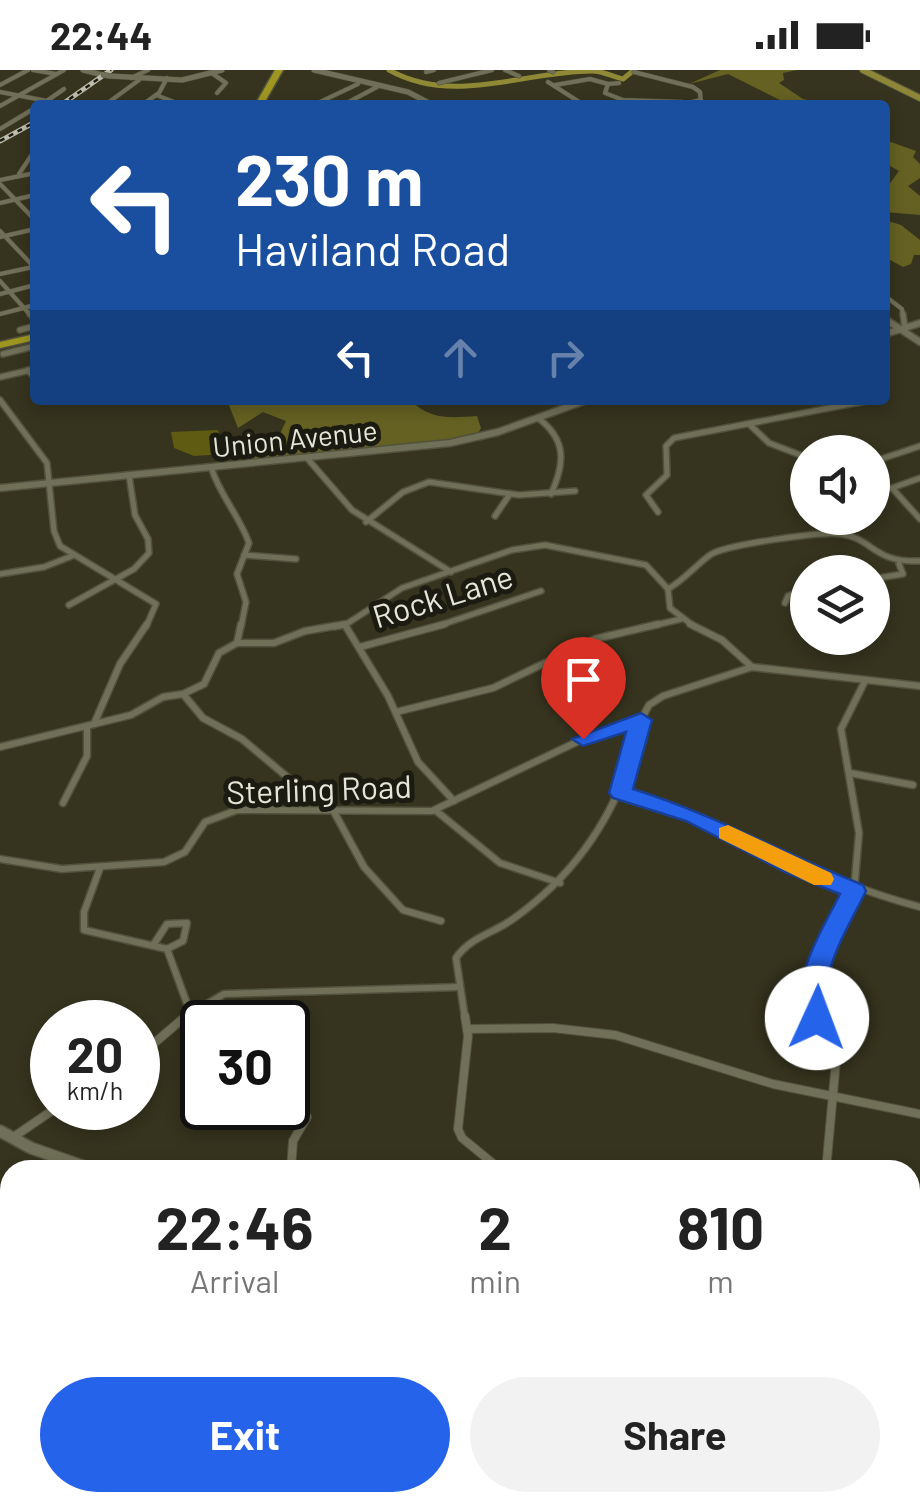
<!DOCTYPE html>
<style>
body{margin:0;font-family:Barlow,sans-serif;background:#f2f2f2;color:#222;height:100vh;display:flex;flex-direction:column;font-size:38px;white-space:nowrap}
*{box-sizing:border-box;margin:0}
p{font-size:32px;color:#767676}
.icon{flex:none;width:55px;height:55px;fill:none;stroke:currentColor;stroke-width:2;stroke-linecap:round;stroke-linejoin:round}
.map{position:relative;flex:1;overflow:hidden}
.sheet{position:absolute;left:0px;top:1090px;width:920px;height:352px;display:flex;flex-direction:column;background:#fff;border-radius:30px 30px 0 0;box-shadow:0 5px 15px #0003}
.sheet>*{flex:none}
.guide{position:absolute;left:30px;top:30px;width:860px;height:305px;border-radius:10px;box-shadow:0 5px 15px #0003;background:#1a4fa0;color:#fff;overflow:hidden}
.fabs{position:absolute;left:790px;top:365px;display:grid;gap:20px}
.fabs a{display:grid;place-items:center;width:100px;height:100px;border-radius:50%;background:#fff;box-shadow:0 5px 15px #0003;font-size:50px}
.speed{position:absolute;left:30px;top:930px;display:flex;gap:20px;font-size:50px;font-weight:700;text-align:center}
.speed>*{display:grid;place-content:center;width:130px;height:130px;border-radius:50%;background:#fff;box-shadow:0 5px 15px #0003;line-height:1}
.speed small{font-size:25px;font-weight:400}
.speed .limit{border:5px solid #111;border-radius:15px;background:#fff;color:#111}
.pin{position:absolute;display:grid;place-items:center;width:85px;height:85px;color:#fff;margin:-102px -42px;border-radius:50% 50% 50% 0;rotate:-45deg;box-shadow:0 0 10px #0007}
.pin .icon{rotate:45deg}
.me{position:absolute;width:110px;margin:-55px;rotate:2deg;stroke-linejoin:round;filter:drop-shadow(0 0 8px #0008)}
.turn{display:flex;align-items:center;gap:35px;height:210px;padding:0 40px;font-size:45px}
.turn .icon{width:130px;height:130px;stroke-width:2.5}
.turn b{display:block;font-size:70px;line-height:85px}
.lanes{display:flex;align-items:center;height:95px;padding:0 40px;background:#0003;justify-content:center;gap:50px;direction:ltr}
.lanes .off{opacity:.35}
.eta{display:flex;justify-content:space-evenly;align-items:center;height:170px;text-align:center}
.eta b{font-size:60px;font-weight:700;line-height:70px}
.action{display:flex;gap:20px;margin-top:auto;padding:20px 40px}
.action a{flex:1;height:115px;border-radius:60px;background:#2563eb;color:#fff;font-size:40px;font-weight:700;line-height:115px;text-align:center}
.action a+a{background:#f2f2f2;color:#222}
.status{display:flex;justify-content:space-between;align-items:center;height:70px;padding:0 50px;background:#fff;direction:ltr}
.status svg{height:28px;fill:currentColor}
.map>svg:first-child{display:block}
</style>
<div class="status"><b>22:44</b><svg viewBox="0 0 49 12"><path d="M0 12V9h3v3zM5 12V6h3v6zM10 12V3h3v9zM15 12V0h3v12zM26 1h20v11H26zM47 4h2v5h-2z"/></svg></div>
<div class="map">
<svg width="920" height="1442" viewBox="0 0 920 1442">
<rect width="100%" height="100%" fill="#36341e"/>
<g fill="#605b12">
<polygon points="218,360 224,384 194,386 174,378 171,362"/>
<polygon points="0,1373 10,1379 10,1432 263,1432 293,1442 0,1442"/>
</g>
<g fill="#656122">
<polygon points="720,0 797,0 783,3 784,10 779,13 803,29 829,35 788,34 728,4 689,14"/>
<polygon points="885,70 916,81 913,87 920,94 920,108 908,116 920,126 920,145 885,142 885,120 899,101 885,93"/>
<polygon points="885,150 901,155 920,170 920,185 914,185 911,194 903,197 885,187"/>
<path d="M227 330H410C430 350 450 348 477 346L481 358 477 365 460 369 252 390 247 384 279 366 286 351 263 342 238 358Z"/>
</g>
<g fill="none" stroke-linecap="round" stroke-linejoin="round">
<path stroke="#8f8936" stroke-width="5" d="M389 0C454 36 524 1 592 1 603 1 613 7 623 9L634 0"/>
<g stroke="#51513d" stroke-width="5">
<g id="minor-far3">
<polyline points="33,0 56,4"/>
<polyline points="505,0 519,6"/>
<polyline points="549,0 553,2"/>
<polyline points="426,2 434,0"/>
<polyline points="634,2 693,17 700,22 701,35"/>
<polyline points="213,4 226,13 217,23"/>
<polyline points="131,8 148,0"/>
<polyline points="548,12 584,35"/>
<polyline points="439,13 492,0"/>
<polyline points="608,14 619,13"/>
<polyline points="0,15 28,0"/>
<polyline points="555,15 590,9 608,14 605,23 623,30 682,32"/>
<polyline points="0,22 47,31"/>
<polyline points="156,25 182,35"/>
<polyline points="320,32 358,14"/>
<polyline points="41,35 64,19"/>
<polyline points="105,35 139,10"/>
<polyline points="142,35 159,23 167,8"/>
<polyline points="343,35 377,17"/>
<polyline points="679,35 701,30"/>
<polyline points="0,36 64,0"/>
<polyline points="0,59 35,38"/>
<polyline points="19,104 35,80"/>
<polyline points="0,110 35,103"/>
<polyline points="0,114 35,150"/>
<polyline points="0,133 35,125"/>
<polyline points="0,161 34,197"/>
<polyline points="0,167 35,159"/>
<polyline points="0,204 33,197"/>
<polyline points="0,211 32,247"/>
<polyline points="0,224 35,215"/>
<polyline points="885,226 902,239 903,247"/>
<polyline points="0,244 35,235"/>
</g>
</g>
<g stroke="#51513d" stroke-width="8">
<g id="minor-far2">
<polyline points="30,244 35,250"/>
<polyline points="903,244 905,259"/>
<polyline points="20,260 35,256"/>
<polyline points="3,284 35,276"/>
<polyline points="28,300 35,308"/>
<polyline points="0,307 35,299"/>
<polyline points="0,330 47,393 54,461 60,476 156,534 146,557"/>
<path d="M538 348C567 370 565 393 551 424"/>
<polyline points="749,354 769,373 808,388"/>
<polyline points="307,388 352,440 451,502"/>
<polyline points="872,392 920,376"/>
<path d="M211 397C220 426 239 445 249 473L237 504 246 532 241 557"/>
<polyline points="920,408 892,418 920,449"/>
<polyline points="658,442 646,425 667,405 666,376 674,368 866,331"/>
<polyline points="495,446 510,424"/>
<polyline points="366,452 403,422 429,412 519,425 575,421"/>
<polyline points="244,485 296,489"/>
<polyline points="0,504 44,497 72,486"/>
<polyline points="872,509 903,504 899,494"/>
<path d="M668 519C685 509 695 496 710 485 724 475 822 461 841 464 874 469 873 493 920 491"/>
<polyline points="668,519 670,538 695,557"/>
<polyline points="785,533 788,526 808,518"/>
<polyline points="69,535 134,499 149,483 148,469 135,445 129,405"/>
<polyline points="334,557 345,555 402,518 512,480 545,475 646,495 668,519"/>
<polyline points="435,557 541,521"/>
<polyline points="648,557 681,549"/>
</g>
</g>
<g stroke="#51513d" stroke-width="9">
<g id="minor-far1">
<polyline points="690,554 722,570 752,597"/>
<polyline points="345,555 388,626 418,692 454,731"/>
<polyline points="237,573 241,554"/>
<polyline points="360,577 445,554"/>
<polyline points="183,624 203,648 242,669 292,711 292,717 266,740"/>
<polyline points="396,642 493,618 595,569 659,554"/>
<polyline points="94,654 120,594 147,554"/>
<polyline points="0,677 131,645 163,627 183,624 204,614 219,583 237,573 274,573 305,561 346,554"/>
<polyline points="850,703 913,715"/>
<path d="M621 723C724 754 816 810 920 837"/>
<polyline points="63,733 87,686 87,657"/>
<polyline points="333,740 364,797 403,840 441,851"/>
<polyline points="435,740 500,793 560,813"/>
<polyline points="0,789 62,799 164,792 185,782 205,752 237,740 432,741 583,669 641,650 649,635 663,626 752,597 920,616"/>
<polyline points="100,798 84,842 84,860 167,879 189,939"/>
<polyline points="154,874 167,854 187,853 183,871 167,879"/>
<polyline points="183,948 224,924 460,917"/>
<path d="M465 948 456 888C470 867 494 863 513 849 582 800 624 732 641 650"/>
<polyline points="817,948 815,917 822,886 854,821 859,763 841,659 864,613"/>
</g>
</g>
<g stroke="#51513d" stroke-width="10">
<g id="minor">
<polyline points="465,946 468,966 458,1059 462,1068 501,1100"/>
<polyline points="817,946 836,991 826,1100"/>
<polyline points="467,959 553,958 615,965 773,1014 920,1044"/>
<polyline points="138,987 186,946"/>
<polyline points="12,1068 56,1038"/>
<polyline points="291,1100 293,1071 307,1047"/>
<polyline points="0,1291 10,1294"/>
<polyline points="910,1328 920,1332"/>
<polyline points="358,1432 358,1442"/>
<polyline points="533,1432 539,1442"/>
<polyline points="615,1432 632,1442"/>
<polyline points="786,1437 803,1442"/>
<polyline points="555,1442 558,1432"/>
<polyline points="746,1442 753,1432"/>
</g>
</g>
<g stroke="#51513d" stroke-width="6">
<g id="tertiary-far2">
<polyline points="83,0 103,5"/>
<polyline points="314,0 408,22 433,35"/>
<polyline points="110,6 182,10 222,0"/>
</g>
</g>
<g stroke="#51513d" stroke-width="9">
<g id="tertiary-far1">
<polyline points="885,249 920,272"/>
<polyline points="885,264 920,253"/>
<polyline points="0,418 450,373 498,362 587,330"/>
</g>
</g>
<g stroke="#51513d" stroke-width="12">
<polyline id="tertiary" points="0,1161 10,1153"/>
</g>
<g stroke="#51513d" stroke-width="14">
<g id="secondary">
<polyline points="0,1061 31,1078 94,1100"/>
<polyline points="910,1222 920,1225"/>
</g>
</g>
<g stroke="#51513d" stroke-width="8">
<polyline id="primary" points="863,0 920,28"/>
</g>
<g stroke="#51513d" stroke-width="3">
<g id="motorway">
<polygon points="275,0 283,0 263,35 255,35"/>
<polygon points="35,264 35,270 0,278 0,272"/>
</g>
</g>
<use href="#minor-far3" stroke="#706f57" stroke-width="4"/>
<use href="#minor-far2" stroke="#706f57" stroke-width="5"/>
<use href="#minor-far1" stroke="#706f57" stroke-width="6"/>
<use href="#minor" stroke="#706f57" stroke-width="8"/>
<use href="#tertiary-far2" stroke="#706f57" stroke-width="5"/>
<use href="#tertiary-far1" stroke="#706f57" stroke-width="6"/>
<use href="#tertiary" stroke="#706f57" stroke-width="10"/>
<use href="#secondary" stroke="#706f57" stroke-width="11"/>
<use href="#primary" stroke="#8c8636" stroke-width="6"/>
<use href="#motorway" fill="#9e9620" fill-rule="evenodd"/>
<g stroke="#bcbcac" stroke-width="5">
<g id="rail">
<polyline points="61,35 111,0"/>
<polyline points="0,71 35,52"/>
</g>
</g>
<use href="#rail" stroke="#1c1b12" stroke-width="2.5" stroke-dasharray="5" stroke-linecap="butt"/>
<g stroke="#51513d" stroke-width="6" stroke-linecap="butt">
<polyline id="tertiary-bridge" points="103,5 110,6"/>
</g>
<use href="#tertiary-bridge" stroke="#706f57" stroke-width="5"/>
</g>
<path fill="#2563eb" stroke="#184099" stroke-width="2.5" d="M641 643 652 650 633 719C713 744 785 784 863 815L866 821C852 850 831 882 827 916 826 929 833 942 826 954H808C786 913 822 861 840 824L785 802 686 751 613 728 609 723 626 662 583 676 572 669Z"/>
<polygon fill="#f59e0b" points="728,755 831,803 834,809 831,815 814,815 719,768 719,758"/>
<g text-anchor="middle" stroke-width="10" stroke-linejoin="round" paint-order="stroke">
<g font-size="28" fill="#e6e6d8" stroke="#1c1b12">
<text transform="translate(295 369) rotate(-6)" y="10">Union Avenue</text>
</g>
<g font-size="32" fill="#e6e6d8" stroke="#1c1b12">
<text transform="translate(443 527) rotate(-17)" y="11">Rock Lane</text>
<text transform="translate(319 720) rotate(-2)" y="11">Sterling Road</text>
</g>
</g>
</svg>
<div class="fabs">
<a><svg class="icon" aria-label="sound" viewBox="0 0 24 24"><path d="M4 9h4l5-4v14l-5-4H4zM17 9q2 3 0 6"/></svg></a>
<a><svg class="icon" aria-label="layers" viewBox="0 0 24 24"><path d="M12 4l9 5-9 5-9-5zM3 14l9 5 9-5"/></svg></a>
</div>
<div class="speed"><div>20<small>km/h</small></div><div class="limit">30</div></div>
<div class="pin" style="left:583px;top:669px;background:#d93025"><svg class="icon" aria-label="arrive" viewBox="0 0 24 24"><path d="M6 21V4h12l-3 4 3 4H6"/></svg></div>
<svg class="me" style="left:817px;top:948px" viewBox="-20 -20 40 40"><circle r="19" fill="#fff"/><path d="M0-13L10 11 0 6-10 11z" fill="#2563eb"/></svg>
<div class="guide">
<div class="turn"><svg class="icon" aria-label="left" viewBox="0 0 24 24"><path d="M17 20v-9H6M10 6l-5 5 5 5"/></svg><div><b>230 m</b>Haviland Road</div></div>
<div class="lanes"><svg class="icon" aria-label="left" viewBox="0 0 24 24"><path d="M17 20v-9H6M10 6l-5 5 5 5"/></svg><svg class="icon off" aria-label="ahead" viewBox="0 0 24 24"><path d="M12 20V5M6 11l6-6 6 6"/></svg><svg class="icon off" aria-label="right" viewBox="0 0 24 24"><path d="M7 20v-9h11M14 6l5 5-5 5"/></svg></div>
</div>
<section class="sheet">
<div class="eta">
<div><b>22:46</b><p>Arrival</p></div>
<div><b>2</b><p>min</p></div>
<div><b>810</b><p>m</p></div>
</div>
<div class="action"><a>Exit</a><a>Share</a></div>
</section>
</div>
